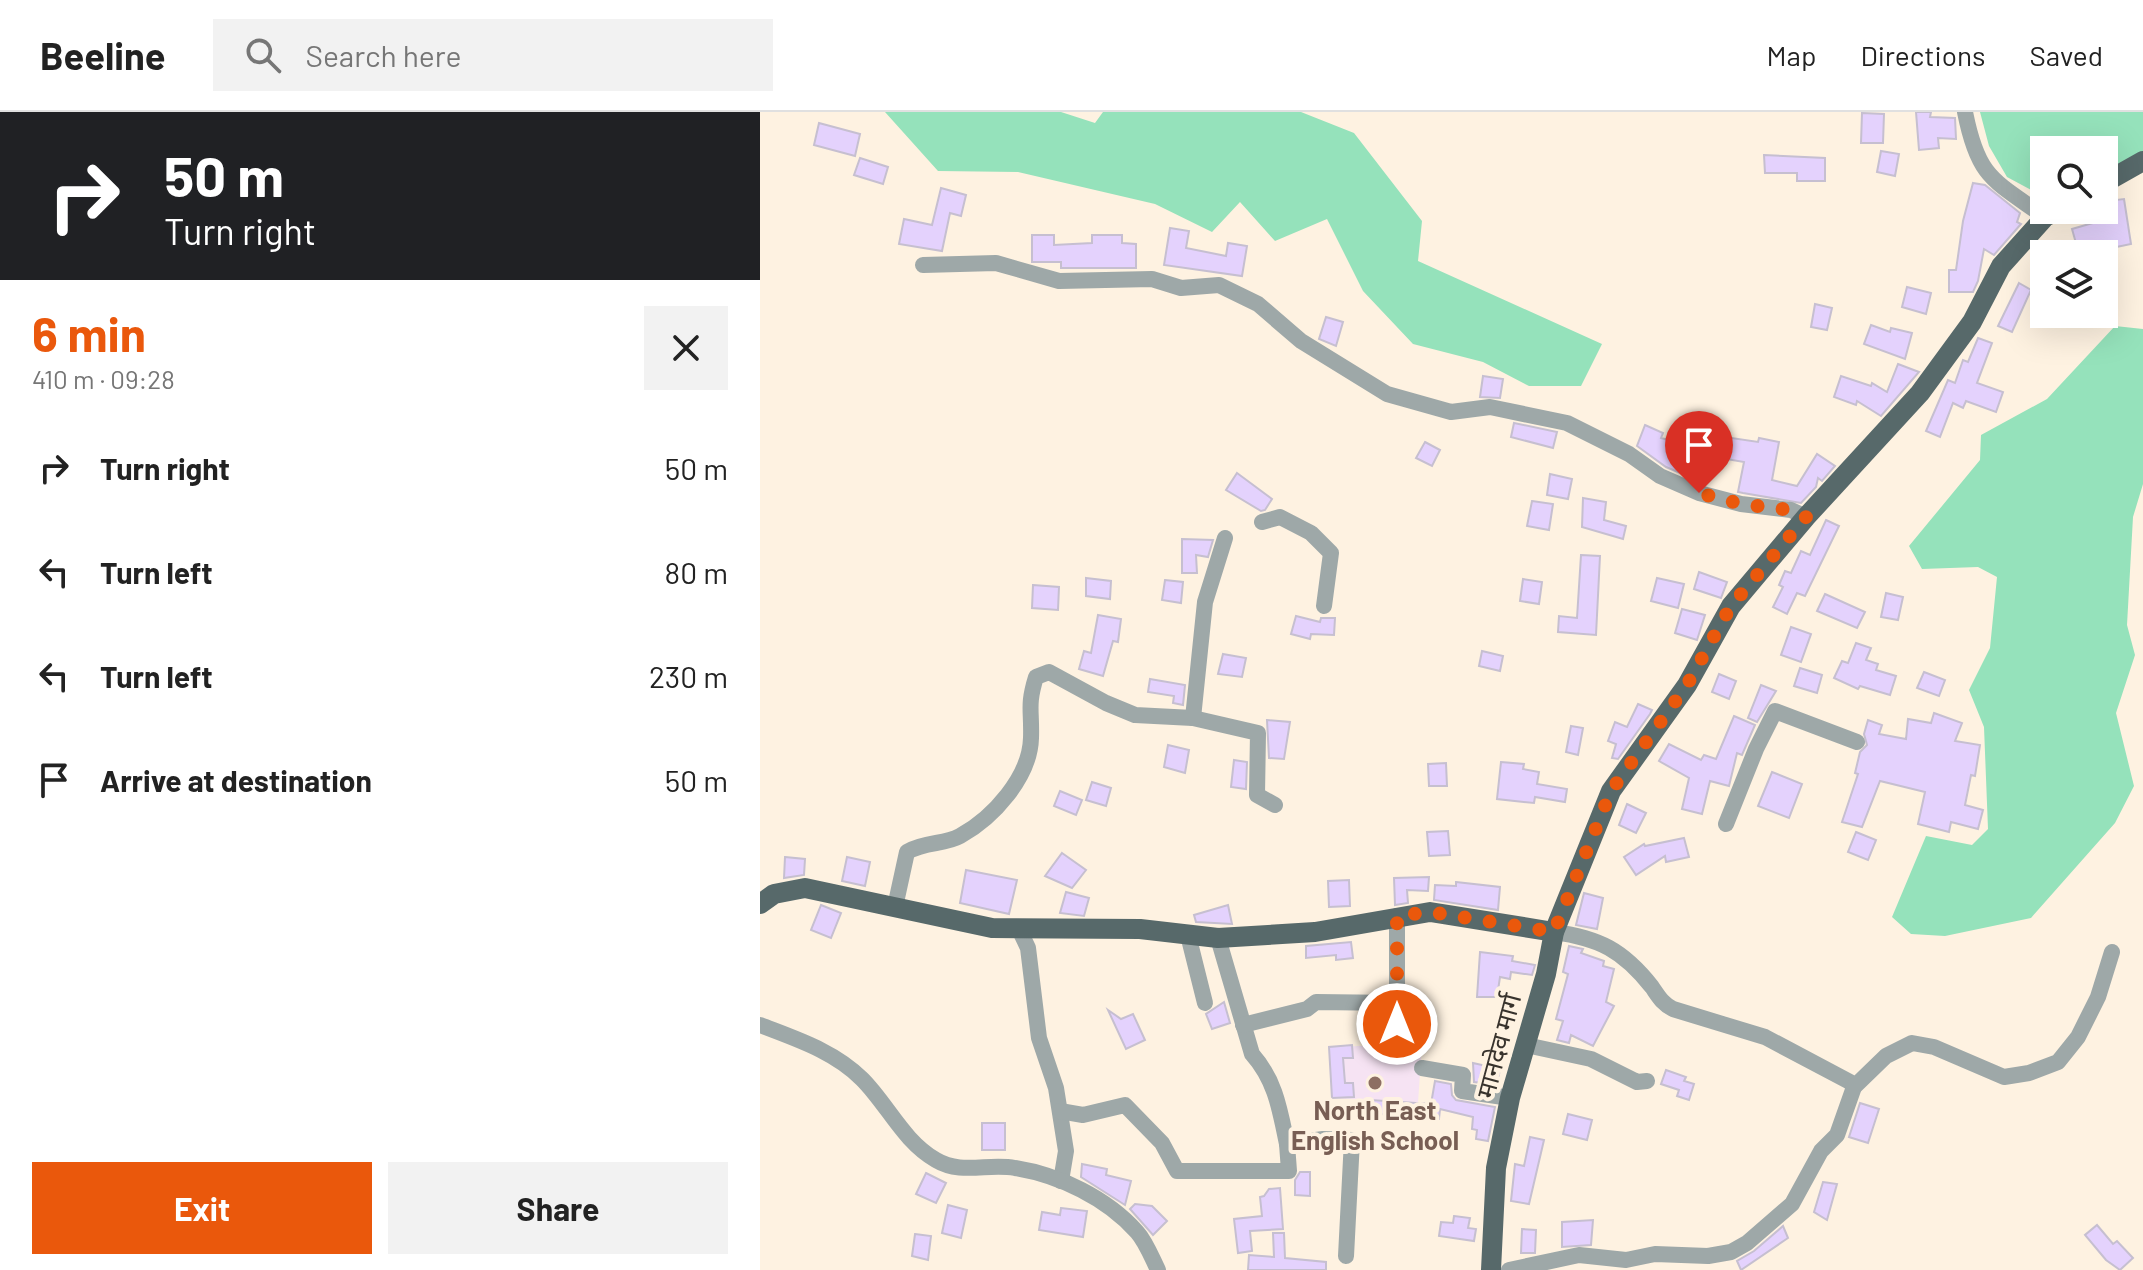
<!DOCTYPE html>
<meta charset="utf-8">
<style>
body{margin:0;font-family:Barlow,"Noto Sans Devanagari",sans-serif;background:#f2f2f2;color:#222;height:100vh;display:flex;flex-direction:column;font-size:30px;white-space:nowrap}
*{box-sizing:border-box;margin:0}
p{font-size:26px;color:#767676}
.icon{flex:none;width:44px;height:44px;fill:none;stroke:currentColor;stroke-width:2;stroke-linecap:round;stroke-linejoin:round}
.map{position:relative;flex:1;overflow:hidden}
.drawer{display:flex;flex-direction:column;background:#fff;width:760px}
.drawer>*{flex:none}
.guide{background:#202124;color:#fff;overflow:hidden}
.fabs{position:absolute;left:1270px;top:24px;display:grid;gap:16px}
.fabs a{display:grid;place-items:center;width:88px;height:88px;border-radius:0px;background:#fff;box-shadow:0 8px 32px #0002;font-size:40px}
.pin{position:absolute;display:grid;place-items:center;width:68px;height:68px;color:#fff;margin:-82px -34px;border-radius:50% 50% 50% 0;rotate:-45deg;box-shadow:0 0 8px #0007}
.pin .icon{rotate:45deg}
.me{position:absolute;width:88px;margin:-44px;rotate:0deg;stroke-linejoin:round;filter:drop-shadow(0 0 6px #0008)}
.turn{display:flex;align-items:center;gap:28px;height:168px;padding:0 32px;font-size:36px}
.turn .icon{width:104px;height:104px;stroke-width:2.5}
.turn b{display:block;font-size:56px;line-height:68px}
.round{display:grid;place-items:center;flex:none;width:84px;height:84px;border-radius:0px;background:#f2f2f2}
.headline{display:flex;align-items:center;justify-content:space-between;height:136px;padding:0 32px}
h1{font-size:48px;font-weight:700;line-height:60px;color:#ea580c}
.action{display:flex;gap:16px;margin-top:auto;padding:16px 32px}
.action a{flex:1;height:92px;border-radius:0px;background:#ea580c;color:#fff;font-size:32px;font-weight:700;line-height:92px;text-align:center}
.action a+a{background:#f2f2f2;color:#222}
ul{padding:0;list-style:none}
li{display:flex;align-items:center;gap:24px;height:104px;padding:0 32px}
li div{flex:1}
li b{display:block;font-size:30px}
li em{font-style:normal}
header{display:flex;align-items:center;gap:48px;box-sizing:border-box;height:112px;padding:0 40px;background:#fff;border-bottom:2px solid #e0e0e0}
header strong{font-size:38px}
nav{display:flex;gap:44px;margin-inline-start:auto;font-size:28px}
.search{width:560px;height:72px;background:#f2f2f2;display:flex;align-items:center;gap:20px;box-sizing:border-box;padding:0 28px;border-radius:0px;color:#767676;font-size:30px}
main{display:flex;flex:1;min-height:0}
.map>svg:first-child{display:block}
</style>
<header>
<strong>Beeline</strong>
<div class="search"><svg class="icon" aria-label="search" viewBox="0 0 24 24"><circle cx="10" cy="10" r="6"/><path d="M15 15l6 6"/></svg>Search here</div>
<nav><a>Map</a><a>Directions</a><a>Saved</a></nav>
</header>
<main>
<section class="drawer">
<div class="guide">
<div class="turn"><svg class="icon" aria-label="right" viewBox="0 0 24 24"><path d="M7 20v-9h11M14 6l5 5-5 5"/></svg><div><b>50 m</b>Turn right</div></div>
</div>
<div class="headline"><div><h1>6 min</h1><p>410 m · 09:28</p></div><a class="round"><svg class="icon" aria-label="close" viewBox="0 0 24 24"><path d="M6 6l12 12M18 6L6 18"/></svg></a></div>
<ul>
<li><svg class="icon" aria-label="right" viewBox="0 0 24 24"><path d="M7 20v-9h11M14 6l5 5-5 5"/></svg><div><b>Turn right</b></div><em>50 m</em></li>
<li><svg class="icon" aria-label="left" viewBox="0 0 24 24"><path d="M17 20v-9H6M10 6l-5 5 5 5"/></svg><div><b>Turn left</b></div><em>80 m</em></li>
<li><svg class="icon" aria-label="left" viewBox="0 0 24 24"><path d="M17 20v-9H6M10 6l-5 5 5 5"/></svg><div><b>Turn left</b></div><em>230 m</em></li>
<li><svg class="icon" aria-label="arrive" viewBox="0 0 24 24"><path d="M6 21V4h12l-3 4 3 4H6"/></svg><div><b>Arrive at destination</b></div><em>50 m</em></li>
</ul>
<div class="action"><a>Exit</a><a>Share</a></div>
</section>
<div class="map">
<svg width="1383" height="1158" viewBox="0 0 1383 1158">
<rect width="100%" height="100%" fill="#fef2e1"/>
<polygon fill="#f6e3f3" points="662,932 658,991 679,1007 610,1001 610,988 572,986 569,935"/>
<g fill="#95e2bb">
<polygon points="125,0 301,0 335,11 343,0 541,0 594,21 662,109 658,149 842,232 821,274 769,274 723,250 653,232 603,179 567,107 515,129 480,90 452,120 395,92 258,60 178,59"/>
<polygon points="1220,0 1383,0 1383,44 1344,66 1344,38 1284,38 1284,85 1247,65 1229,34"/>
<polygon points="1355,214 1383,217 1383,372 1373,405 1367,513 1375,543 1356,601 1374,674 1355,711 1271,806 1185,824 1151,822 1132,805 1166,724 1212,733 1228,717 1224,615 1209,578 1230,536 1237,465 1218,455 1162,457 1149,434 1220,348 1221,323 1287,287"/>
</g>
<g fill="#e4d2fd" stroke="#c6bfd0" stroke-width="2">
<polygon points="1156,0 1171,0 1170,5 1195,6 1196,27 1178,26 1179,36 1159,38"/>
<polygon points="1102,1 1124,2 1123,31 1101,31"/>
<polygon points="59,11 100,22 95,44 54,33"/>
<polygon points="1121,39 1139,42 1135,64 1117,60"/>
<polygon points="1004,43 1065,46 1065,69 1037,69 1037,61 1005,61"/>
<polygon points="100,46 128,55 123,72 94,63"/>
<polygon points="1213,71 1225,73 1260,101 1257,110 1261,112 1234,143 1224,137 1218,169 1213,180 1189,180 1189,158 1196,158 1203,109"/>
<polygon points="181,76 206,83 201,104 190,101 182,139 139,132 144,107 172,113"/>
<polygon points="1364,87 1371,132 1342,138 1343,142 1319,142 1312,117 1350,106 1347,89"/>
<polygon points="410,116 429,119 426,136 466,144 468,131 487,134 482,164 404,153"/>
<polygon points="272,123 294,123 294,133 332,131 332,123 362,123 362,131 376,132 376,156 301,156 301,150 272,150"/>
<polygon points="1259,171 1271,178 1252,220 1238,214"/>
<polygon points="1147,175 1171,181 1166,202 1142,195"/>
<polygon points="1055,192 1072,196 1067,218 1051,215"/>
<polygon points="566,205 583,210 576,234 559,227"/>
<polygon points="1111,213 1130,220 1131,216 1152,221 1145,247 1104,232"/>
<polygon points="1218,226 1232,231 1217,271 1243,280 1236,300 1206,289 1203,296 1193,291 1180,325 1166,319 1188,268 1195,271 1203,248 1208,250"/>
<polygon points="1138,252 1159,260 1121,304 1097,289 1096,293 1074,285 1081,264 1111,274 1112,271 1127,280"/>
<polygon points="723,264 743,267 740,286 720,285"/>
<polygon points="754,311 797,320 793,336 751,325"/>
<polygon points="885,313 903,321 901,326 947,338 939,369 906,355 877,334"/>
<polygon points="958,324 998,330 999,326 1019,330 1012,368 1037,374 1057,342 1075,354 1062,369 1058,366 1056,375 1041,391 983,381 978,380 984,350 955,345"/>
<polygon points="665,330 680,338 672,354 656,346"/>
<polygon points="477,361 512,387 505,398 501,399 466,378"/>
<polygon points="790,362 812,367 808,387 787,383"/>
<polygon points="823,386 846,390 844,408 866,414 863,427 822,415"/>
<polygon points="772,389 793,392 789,418 767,414"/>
<polygon points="1066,408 1079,414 1045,484 1037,481 1027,502 1013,495 1023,475 1019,473 1025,459 1031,461 1041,439 1050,443"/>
<polygon points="422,427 453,428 448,445 436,443 437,461 422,461"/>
<polygon points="821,443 840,444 836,523 798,520 799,504 817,506"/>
<polygon points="939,460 967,470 961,486 934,477"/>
<polygon points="326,466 351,469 350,487 326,484"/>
<polygon points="897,466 924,472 918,496 891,489"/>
<polygon points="763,467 782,470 779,492 760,489"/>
<polygon points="405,468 423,470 421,491 402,488"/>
<polygon points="273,473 299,475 298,498 272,496"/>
<polygon points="1126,481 1143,485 1138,508 1121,505"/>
<polygon points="1065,482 1105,500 1097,516 1057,499"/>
<polygon points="922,497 945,503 937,528 915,521"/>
<polygon points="338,503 361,507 358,530 353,529 343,564 319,557 324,539 331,541"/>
<polygon points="536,504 560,510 561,506 575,506 574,523 551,522 550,527 531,522"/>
<polygon points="1031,515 1051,522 1041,550 1021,543"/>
<polygon points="1096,531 1111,536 1106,548 1118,552 1116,558 1136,564 1130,583 1100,574 1098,577 1074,566 1082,549 1088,551"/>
<polygon points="722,539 743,544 740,559 719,554"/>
<polygon points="463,542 486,546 482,565 458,562"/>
<polygon points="1040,556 1062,563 1057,581 1034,574"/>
<polygon points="1164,560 1185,568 1179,584 1157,576"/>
<polygon points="959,562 976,569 969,587 952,580"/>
<polygon points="390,567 425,573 423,593 413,591 414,584 388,580"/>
<polygon points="1001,573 1016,579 997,610 988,606"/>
<polygon points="878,592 892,598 890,602 858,647 852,646 856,632 848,629 855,610 867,615"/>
<polygon points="1174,601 1202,611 1195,629 1220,633 1215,664 1211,663 1205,693 1223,698 1218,717 1191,710 1189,720 1158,712 1165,680 1120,669 1102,715 1082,710 1098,662 1095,661 1100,640 1107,633 1104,622 1108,608 1122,613 1119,622 1146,627 1148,607 1171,611"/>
<polygon points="974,604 995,613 982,643 977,641 969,674 950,669 942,702 922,697 929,666 899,649 909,632 941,648 944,643 956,647"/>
<polygon points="507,608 530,610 524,647 509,646"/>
<polygon points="811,614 823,616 818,643 806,640"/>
<polygon points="408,633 429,638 425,661 404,655"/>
<polygon points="474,648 487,650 486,677 471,675"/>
<polygon points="741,650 764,652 763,657 779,660 777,672 807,677 805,690 775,685 774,691 737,687"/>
<polygon points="686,651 687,674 669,674 668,652"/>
<polygon points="1012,660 1042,672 1029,706 998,694"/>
<polygon points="332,670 351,676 346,694 326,688"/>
<polygon points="300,679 322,688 316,703 294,694"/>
<polygon points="867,692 886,701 876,721 859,713"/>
<polygon points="688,719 690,743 669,744 667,720"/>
<polygon points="1096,720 1116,728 1108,748 1088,740"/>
<polygon points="924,726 929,745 906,750 905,744 876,763 864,745 884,732 885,734"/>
<polygon points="302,741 326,758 312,776 285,764"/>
<polygon points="25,745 45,747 44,763 24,766"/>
<polygon points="87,745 110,750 105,774 82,769"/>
<polygon points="206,758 257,768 249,802 200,791"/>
<polygon points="669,765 668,779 647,778 648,791 635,793 634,766"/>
<polygon points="589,768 590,794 569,795 568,769"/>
<polygon points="696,770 740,775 738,798 674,788 675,773 696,774"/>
<polygon points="306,780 329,786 324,804 300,801"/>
<polygon points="824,781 843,786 837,817 816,813"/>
<polygon points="61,793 81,801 71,826 51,818"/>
<polygon points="468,793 472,812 436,810 434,803"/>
<polygon points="591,830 593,846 576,848 576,843 546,846 546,834"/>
<polygon points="809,834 823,837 821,841 844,849 843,854 854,857 846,890 854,894 833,934 811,923 809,931 797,928 803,909 796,907 808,862 803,860"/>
<polygon points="720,840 753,844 752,849 775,853 772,863 751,860 750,867 740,865 737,885 717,885"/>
<polygon points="464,890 470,911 452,917 446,902"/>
<polygon points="348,898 361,907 373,902 385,928 366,937"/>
<polygon points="592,933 593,946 583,946 585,971 593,971 594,985 572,986 569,935"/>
<polygon points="713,951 740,957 737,973 714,970"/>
<polygon points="906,958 926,965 924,969 934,972 929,988 917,984 919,978 901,972"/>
<polygon points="675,969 691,972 692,983 696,988 735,995 728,1029 716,1027 717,1018 712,1017 713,1005 680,997 679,1007 610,1001 611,988 671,992"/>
<polygon points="1100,991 1119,997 1108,1031 1089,1025"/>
<polygon points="808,1002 832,1008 827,1028 803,1022"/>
<rect x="222" y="1011" width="23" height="27"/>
<polygon points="770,1025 784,1028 769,1092 751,1089 755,1052 764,1054"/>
<polygon points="322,1052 347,1057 346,1063 371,1069 365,1093 321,1065"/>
<polygon points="540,1060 550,1060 550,1084 535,1083 535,1068"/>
<polygon points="166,1061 186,1071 176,1091 156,1082"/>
<polygon points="1063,1070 1077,1072 1067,1108 1054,1100"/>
<polygon points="520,1076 523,1117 490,1119 492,1139 478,1141 474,1107 502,1104 500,1085 504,1084 509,1077"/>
<polygon points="375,1092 392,1094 407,1109 393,1123 370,1097"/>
<polygon points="188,1093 207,1098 201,1126 182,1121"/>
<polygon points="301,1096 327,1099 323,1125 279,1118 282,1100 300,1103"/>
<polygon points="694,1104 710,1106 708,1116 716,1117 714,1129 679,1124 681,1110 693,1111"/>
<polygon points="833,1108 831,1133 802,1135 802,1110"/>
<polygon points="1337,1113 1353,1132 1357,1129 1373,1146 1360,1158 1346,1148 1325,1123"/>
<polygon points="1023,1114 1028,1126 981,1158 977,1149 994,1139"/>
<polygon points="762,1117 776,1118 775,1141 761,1141"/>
<polygon points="513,1121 524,1121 525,1146 566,1150 566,1158 488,1158 489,1143 514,1145"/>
<polygon points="155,1122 171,1124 168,1148 152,1144"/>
</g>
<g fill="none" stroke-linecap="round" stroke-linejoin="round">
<g stroke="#9ea8a8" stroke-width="16">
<path d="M1205 0C1218 66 1233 68 1285 105"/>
<polyline points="163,153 236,151 299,169 392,167 421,176 459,173 498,192 541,229 627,282 691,300 730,295 807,311 869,342 900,364 939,381 981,392 1031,398 1046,405"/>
<polyline points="502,410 520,405 551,421 571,441 564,494"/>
<polyline points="433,606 498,621 497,683 515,693"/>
<polyline points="966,712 996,637 1015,599 1097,630"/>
<path d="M135 795 147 740C166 729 184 733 200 724 233 706 270 665 271 626 272 598 267 594 276 565L289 560 346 591 375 603 433 606 445 490 465 426"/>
<polyline points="259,817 268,836 279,926 296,976 306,1039 301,1069"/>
<path d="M794 820C839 826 863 838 892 875 899 885 902 891 913 897L1005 925 1090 970 1094 975"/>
<polyline points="428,823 445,891"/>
<path d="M458 826 492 942C516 969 520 999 527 1032"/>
<path d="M0 913C36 927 74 939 102 967 128 993 143 1029 176 1048 201 1063 228 1051 255 1056 299 1063 347 1086 377 1120 386 1130 392 1146 398 1158"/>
<polyline points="483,913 547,897 556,890 637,891"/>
<polyline points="637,932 637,804"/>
<polyline points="766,933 831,947 877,970 887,969"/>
<polyline points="662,956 703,963 702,979 750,986"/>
<polyline points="300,999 323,1003 365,993 402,1031 417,1059 529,1059 527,1032 563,1027 592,1028 586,1144"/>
<polyline points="749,1158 819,1143 866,1148 895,1142 948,1144 971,1140 987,1131 1032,1092 1061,1039 1077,1023 1094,975 1126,944 1152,931 1174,935 1244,965 1269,961 1298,950 1318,925 1338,885 1352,840"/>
</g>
<g stroke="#57696a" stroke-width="20">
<polyline points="1344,71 1383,49"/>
<polyline points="0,792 14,782 45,776 232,816 380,817 458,826 555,820 670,800 794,820"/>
<polyline points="731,1158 736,1056 750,986 786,862 794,820 851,679 927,573 971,494 1046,405 1160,281 1212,210 1241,154 1285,105 1297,98"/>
</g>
</g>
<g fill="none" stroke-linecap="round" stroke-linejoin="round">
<polyline stroke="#ea580c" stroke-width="14" stroke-dasharray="0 25.2" points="637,912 637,804 670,800 794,820 851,679 927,573 971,494 1046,405 1031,398 981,392 939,381"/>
</g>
<circle fill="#8d6e63" stroke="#fef2e1" stroke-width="3" cx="615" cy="971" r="8"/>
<g text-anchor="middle" stroke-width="8" stroke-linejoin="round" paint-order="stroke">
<g font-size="26" fill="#37322c" stroke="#fef2e1">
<text transform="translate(739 934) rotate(-75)" y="9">मानदेव मार्ग</text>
</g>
<g font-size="26" font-weight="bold" fill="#785e54" stroke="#fef2e1">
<text x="615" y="1008">North East<tspan x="615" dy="30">English School</tspan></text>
</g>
</g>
</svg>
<div class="fabs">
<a><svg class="icon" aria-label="search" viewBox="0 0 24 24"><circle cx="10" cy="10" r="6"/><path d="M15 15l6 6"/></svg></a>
<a><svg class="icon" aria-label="layers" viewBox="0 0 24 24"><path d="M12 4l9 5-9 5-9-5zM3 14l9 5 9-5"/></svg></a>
</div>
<div class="pin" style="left:939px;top:381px;background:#d93025"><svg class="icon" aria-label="arrive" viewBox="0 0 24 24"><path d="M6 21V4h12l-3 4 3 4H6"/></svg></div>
<svg class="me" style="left:637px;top:912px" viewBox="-20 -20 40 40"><circle r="17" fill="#ea580c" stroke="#fff" stroke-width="3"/><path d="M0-11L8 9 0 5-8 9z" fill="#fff"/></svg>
</div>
</main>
